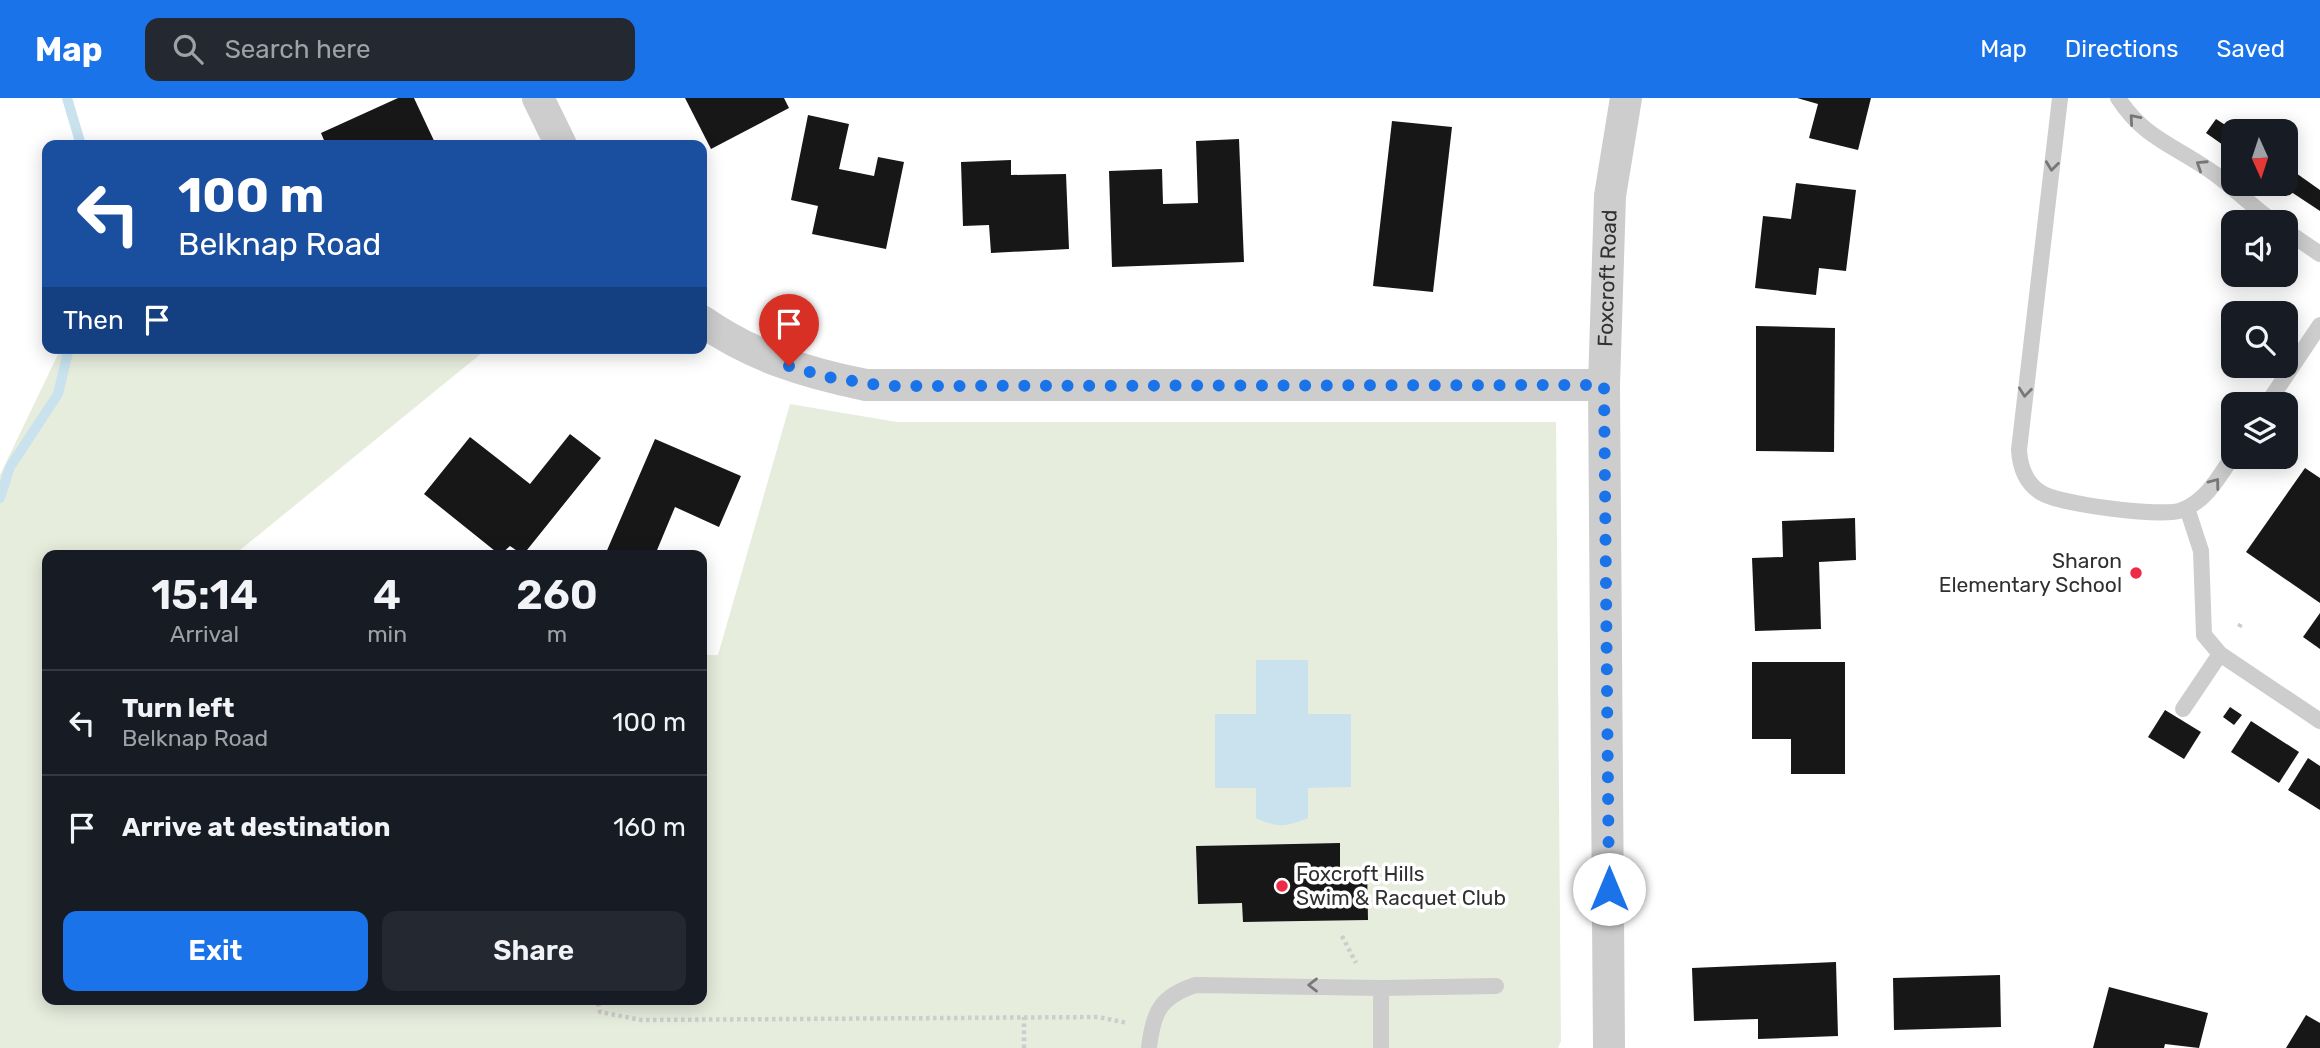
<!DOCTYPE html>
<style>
body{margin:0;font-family:Rubik,sans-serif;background:#242831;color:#f1f3f6;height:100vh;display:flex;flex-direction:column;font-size:26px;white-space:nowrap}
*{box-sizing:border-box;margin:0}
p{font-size:23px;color:#9ea1a6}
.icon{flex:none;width:38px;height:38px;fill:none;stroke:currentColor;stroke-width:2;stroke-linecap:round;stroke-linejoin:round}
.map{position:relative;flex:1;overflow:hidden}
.side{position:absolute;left:42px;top:452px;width:665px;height:455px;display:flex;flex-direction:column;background:#171b24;border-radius:14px;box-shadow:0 4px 18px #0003}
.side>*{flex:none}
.guide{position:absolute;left:42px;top:42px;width:665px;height:214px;border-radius:14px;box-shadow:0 4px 18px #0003;background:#1a4fa0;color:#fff;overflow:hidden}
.needle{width:46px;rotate:177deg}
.buttons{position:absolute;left:2221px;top:21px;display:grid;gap:14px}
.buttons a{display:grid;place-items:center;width:77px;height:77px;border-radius:14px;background:#171b24;box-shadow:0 4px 18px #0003;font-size:35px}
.pin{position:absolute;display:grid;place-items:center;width:60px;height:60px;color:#fff;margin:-72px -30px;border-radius:50% 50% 50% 0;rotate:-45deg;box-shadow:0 0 7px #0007}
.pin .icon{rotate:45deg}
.me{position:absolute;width:77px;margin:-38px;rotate:0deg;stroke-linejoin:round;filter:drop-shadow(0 0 5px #0008)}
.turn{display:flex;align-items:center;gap:24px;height:147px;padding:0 21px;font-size:32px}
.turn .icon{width:91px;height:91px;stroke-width:2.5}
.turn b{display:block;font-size:49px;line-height:60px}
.then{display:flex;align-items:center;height:66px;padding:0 21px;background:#0003;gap:14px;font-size:26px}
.eta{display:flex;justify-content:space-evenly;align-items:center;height:119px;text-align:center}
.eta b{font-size:42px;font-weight:600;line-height:49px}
.button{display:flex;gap:14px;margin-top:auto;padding:14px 21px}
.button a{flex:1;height:80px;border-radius:14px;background:#1a73e8;color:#fff;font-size:28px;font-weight:600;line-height:80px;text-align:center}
.button a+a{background:#242831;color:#f1f3f6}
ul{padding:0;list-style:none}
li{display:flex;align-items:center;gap:21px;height:105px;padding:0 21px;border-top:2px solid #363941}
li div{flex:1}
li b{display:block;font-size:26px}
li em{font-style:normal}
header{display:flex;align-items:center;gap:42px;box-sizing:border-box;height:98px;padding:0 35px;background:#1a73e8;color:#fff}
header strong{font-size:33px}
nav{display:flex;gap:38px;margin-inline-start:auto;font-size:24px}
.search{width:490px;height:63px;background:#242831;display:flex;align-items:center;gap:18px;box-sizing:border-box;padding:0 24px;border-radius:14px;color:#9ea1a6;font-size:26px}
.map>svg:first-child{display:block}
</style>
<header>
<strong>Map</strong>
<div class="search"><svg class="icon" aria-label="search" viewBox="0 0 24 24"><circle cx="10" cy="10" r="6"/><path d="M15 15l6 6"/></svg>Search here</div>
<nav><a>Map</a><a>Directions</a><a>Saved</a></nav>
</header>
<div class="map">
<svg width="2320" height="950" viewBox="0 0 2320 950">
<rect width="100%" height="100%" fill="#fff"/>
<polygon fill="#e7eddd" points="61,250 488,250 234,457 47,457 47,901 702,901 702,557 718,557 790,306 897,324 1556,324 1561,943 1558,950 0,950 0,377"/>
<path fill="#c9e2ee" d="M1256 562H1308V616H1351V689L1308 690V720C1287 729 1277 730 1256 720V690H1215V616H1256Z"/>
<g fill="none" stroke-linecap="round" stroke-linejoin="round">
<g stroke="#c9e2ee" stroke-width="10">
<polyline points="67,0 81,47"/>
<polyline points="0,400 10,369 58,296 69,250"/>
</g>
</g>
<g fill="#171717">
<polygon points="398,0 414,0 436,47 326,47 321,35"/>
<polygon points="685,0 784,0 789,10 711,51"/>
<polygon points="1797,0 1871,0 1858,52 1809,40 1818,6"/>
<polygon points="808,17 849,26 839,71 874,78 878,59 904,64 886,151 812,136 818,108 791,102"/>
<polygon points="2216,21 2233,32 2233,54 2206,35"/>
<polygon points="1392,23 1452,29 1433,194 1373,188"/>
<polygon points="1239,41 1244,164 1112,169 1109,73 1162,71 1163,106 1198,105 1196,43"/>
<polygon points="1011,62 1011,77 1066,76 1069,151 991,155 989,127 963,128 961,64"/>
<polygon points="2286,68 2320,92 2320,113 2279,86 2286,86"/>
<polygon points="1796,85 1856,92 1846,173 1819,170 1816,197 1755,190 1763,118 1791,121"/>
<polygon points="1756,228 1835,230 1834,354 1756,353"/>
<polygon points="570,336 601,360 523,457 510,448 500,457 424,396 470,339 530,386"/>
<polygon points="655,341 741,378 719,429 675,409 655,457 605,457"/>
<polygon points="2305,370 2320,380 2320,505 2246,454"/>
<polygon points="1855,420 1856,462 1819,464 1821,531 1755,533 1752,460 1783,459 1782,423"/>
<polygon points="2320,515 2320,551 2303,539"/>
<polygon points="1752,564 1845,564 1845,676 1791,676 1791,641 1752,641"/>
<polygon points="2230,609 2242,617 2234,627 2223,619"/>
<polygon points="2165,612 2201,634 2184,661 2148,639"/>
<polygon points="2251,623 2299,654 2279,685 2231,654"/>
<polygon points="2308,660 2320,668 2320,712 2288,692"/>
<polygon points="1340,745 1340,771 1367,770 1368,822 1243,824 1242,805 1198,806 1196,748"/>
<polygon points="1836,864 1838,938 1758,941 1758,921 1694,923 1692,870"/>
<polygon points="2000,877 2001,929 1894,932 1893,880"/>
<polygon points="2109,889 2208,915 2199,950 2165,946 2164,950 2093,950"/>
<polygon points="2306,917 2320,925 2320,950 2286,950"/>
</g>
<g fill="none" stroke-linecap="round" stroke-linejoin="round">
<g stroke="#cdcdcd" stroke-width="4.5" stroke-dasharray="3.5 3.5" stroke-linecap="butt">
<polyline points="2239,529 2242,524"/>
<polyline points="1342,838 1356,865"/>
<polyline points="598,905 600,914 641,922 1098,919 1128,925"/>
<polyline points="1024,950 1024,919"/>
</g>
<g stroke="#cdcdcd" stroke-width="16">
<path d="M2060 0 2019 352C2020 369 2025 384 2040 394 2057 406 2163 420 2182 412 2206 403 2219 379 2233 358"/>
<path d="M2118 0C2145 42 2177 48 2215 76 2236 91 2253 110 2274 124"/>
<polyline points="2286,133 2320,156"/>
<polyline points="2267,306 2320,227"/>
<polyline points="2187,410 2201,453 2204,537 2220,556 2320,623"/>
<polyline points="2183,611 2220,556"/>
<path d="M1149 950C1153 913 1161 898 1196 887L1381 890"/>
<polyline points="1381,950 1381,890 1496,888"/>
</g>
<g stroke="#cdcdcd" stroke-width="32">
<polyline points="538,0 561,47"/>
<path d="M702 223C752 258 806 275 866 287H1604"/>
<path id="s1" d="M1609 950 1604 287 1610 98 1626 0"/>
</g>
</g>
<defs><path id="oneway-chevron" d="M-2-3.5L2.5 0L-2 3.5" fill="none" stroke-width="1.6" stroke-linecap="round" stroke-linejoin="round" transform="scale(1.75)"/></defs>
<g stroke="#777">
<use href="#oneway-chevron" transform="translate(2134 21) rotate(-131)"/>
<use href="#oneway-chevron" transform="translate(2201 67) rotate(-147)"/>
<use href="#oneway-chevron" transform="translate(2052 68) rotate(97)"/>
<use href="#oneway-chevron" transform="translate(2025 294) rotate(96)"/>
<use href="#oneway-chevron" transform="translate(2215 385) rotate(-53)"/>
<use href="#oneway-chevron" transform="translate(1313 887) rotate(-180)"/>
</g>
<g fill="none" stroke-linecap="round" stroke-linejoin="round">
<polyline stroke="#1a73e8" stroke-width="12" stroke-dasharray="0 21.6" points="789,268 827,279 885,288 1604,287 1609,791"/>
</g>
<g fill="#ee2b47" stroke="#fff" stroke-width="2.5">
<circle cx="2136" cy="475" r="7"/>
<circle cx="1282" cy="788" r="7"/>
</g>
<g text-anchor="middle" stroke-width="7" stroke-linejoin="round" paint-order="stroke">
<g font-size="21" fill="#303030" stroke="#fff">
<text dy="7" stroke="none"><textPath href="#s1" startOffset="770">Foxcroft Road</textPath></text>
</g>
<g font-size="21" fill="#303030" stroke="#fff" text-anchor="end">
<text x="2122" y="470">Sharon<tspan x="2122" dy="24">Elementary School</tspan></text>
<text x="1296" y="783" text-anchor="start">Foxcroft Hills<tspan x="1296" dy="24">Swim &amp; Racquet Club</tspan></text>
</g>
</g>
</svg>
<div class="buttons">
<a><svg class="needle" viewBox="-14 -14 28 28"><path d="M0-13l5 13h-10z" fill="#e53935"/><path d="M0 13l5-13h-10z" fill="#9ea1a6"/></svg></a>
<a><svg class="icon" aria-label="sound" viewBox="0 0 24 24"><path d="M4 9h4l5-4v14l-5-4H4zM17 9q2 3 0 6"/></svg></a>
<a><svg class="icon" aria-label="search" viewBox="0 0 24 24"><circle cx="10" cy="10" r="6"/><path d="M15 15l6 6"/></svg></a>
<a><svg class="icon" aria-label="layers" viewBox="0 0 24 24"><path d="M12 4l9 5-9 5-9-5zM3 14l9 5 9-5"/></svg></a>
</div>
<div class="pin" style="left:789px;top:268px;background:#d93025"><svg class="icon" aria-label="arrive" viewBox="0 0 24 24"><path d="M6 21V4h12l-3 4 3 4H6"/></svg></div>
<svg class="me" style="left:1609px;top:791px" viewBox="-20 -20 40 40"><circle r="19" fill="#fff"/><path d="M0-13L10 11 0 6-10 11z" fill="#1a73e8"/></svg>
<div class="guide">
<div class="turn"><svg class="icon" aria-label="left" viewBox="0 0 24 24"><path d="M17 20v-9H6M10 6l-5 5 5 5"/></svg><div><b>100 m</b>Belknap Road</div></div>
<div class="then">Then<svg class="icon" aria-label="arrive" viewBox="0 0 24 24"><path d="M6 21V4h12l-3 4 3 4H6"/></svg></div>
</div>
<section class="side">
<div class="eta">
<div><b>15:14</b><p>Arrival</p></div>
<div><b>4</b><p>min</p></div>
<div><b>260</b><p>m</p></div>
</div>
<ul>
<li><svg class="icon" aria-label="left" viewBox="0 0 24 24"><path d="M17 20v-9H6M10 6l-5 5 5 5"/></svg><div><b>Turn left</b><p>Belknap Road</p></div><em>100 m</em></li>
<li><svg class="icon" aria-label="arrive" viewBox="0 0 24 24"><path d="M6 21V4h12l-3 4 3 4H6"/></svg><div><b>Arrive at destination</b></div><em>160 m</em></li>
</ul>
<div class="button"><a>Exit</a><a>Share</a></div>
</section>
</div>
